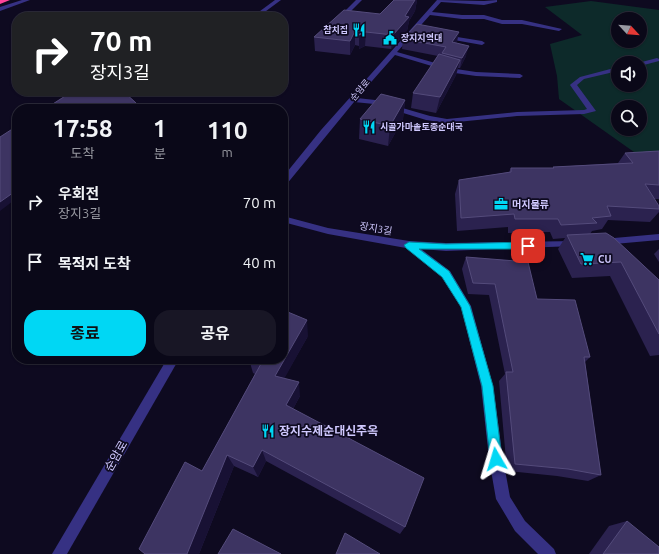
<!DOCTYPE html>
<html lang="ko">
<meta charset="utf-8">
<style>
body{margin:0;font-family:Ubuntu,"Noto Sans KR",sans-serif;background:#181625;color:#f1f3f6;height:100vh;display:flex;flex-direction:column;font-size:15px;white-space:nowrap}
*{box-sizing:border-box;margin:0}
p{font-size:13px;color:#999aa2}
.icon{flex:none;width:22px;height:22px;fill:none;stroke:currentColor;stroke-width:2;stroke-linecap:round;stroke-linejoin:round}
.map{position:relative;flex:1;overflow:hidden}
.side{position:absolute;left:12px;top:104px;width:276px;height:260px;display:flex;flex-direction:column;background:#0a0818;border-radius:16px;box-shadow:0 1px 3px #0004,0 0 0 1px #2a2937}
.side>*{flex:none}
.hud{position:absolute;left:12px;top:12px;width:276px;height:84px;border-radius:16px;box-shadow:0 1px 3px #0004,0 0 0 1px #2a2937;background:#202124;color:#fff;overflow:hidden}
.needle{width:26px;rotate:116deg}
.buttons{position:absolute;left:611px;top:12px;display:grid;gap:8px}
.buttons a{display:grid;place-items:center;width:36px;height:36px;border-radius:50%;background:#0a0818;box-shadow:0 1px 3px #0004,0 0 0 1px #2a2937;font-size:20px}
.pin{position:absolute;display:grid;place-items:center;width:34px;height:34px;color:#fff;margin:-17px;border-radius:8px;box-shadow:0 2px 6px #0006}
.me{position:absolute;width:44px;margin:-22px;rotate:353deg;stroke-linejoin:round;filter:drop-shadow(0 0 3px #0008)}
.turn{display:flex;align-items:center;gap:14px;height:84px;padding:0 12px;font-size:18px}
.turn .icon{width:52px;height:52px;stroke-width:2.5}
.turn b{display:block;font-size:28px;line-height:34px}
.eta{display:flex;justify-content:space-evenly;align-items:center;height:68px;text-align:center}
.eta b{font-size:24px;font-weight:700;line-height:28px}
.button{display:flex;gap:8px;margin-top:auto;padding:8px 12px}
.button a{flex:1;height:46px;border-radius:16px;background:#00d7f4;color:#111;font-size:16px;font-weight:700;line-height:46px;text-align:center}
.button a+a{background:#181625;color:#f1f3f6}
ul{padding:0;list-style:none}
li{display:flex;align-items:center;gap:12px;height:60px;padding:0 12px}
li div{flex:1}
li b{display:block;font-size:15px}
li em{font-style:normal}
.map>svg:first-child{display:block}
</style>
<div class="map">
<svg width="659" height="554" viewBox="0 0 659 554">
<rect width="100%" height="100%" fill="#0e0a20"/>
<path fill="#0d2a2a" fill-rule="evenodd" d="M591 1 659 10V153L634 152 559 99 557 76 550 44 582 35 545 7ZM618 19H640V41H618ZM618 63H640V85H618ZM618 107H640V129H618Z"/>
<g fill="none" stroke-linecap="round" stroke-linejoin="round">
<g fill="#363183" fill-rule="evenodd">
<polygon points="22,0 30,0 0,11 0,7"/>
<polygon points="275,0 281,0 258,17 252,17"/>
<polygon points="356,0 362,0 341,21 337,21 337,19"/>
<polygon points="437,0 484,1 497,0 497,2 484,5 441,2 432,12 462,15 484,15 502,20 522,20 562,29 559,31 522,24 502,24 484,19 462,19 430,15 397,52 456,69 476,72 520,74 523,76 520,78 476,76 455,73 395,55 357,98 375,100 430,116 447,119 517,112 584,110 587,109 570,85 571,84 580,77 618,67 618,71 584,79 577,85 596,111 584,114 517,116 447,123 426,120 374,104 354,102 286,185 283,186 283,177 321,130"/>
<polygon points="445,35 482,41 485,43 482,45 443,38 443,36"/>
<polygon points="657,58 659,59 659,61 640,66 640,63 638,63"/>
<polygon points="283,216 328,228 409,241 446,243 578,241 580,243 578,245 575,246 446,251 421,249 450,271 471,306 493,386 503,459 510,497 525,521 554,549 556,554 538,554 515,531 496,499 489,459 481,386 461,307 442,277 406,248 328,234 283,222"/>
<polygon points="659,234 659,240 603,245 598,242 603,239"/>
<polygon points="167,359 179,359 67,554 52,554"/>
</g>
<polygon fill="#ff449a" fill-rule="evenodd" points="0,0 10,0 0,4"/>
</g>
<g fill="#2b224f">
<polygon points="394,0 417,0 415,11 409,21 407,31 391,49 365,46 359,49 359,46 355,45 350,55 315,51 314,37 380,14"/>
<polygon points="403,39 457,42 456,43 466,56 460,68 458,68 456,75 436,113 411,108 413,93 438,56 402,49"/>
<polygon points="405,100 403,119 388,146 359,139 360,119"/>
<polygon points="659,151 659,199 654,199 659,206 659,212 650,222 608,220 602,229 592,231 590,234 659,280 659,355 650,356 610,276 572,278 558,249 565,238 553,239 550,232 508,233 508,227 457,231 455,194 459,180 509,172 511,168 553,168 553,167 618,163 625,153"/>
<polygon points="659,249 659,262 654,254"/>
<polygon points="466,257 537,299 590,357 585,362 601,475 588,481 557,476 507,471 499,381 505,374 489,295 468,294 462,269"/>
<polygon points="308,336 284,378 300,396 293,409 405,527 400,534 266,461 258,477 234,466 199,554 145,554 202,471 255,374 253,373 249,359 283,359"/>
<polygon points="627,521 659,554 589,554 609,526"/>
</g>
<g fill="#181134">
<polygon points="415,0 417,0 415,11 409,21 407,31 391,49 393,35"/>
<polygon points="355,31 355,45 350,55 350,41"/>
<polygon points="366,32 365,46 359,49 359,35"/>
<polygon points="459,32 457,42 450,52 452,42"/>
<polygon points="469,46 466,56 460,68 462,58"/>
<polygon points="460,60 456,75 436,113 440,97"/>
<polygon points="405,100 403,119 388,146 390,126"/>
<polygon points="136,103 138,109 128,109"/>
<polygon points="17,190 17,198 0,211 0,202"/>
<polygon points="307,320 308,336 278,390 275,376"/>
<polygon points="299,382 300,396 288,418 286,405"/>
<polygon points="262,450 266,461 258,477 253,467"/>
<polygon points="227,455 234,466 199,554 187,554"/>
</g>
<g fill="#3d3462" stroke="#544b7b">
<polygon points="394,0 415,0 405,16 409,17 393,35 366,32 359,35 362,32 355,31 350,41 314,37 344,10 380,14"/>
<polygon points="417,24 459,32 452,42 469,46 462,58 442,53 446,47 403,39"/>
<polygon points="439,54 460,60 440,97 413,93"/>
<polygon points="73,91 123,91 136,103 128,109 45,109"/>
<polygon points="381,94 405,100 390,126 360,119"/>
<polygon points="17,126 17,190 0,202 0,137"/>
<polygon points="659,151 659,185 645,184 659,206 659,209 607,206 611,216 592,218 597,223 561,225 558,219 515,219 514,214 461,218 459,180 511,172 511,168 554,168 553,167 633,163 625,153"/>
<polygon points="606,233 614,238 659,280 659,334 621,262 581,264 567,235"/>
<polygon points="466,257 528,262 537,299 575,300 590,357 584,357 601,475 568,469 515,464 506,372 513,372 495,284 473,283"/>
<polygon points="283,310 307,320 275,376 299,382 286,405 424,478 405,527 262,450 253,467 227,455 187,554 145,554 139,549 185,462 202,471 262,362 250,359 283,359"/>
<polygon points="627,521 659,547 659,554 603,554"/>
<polygon points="233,529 281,554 218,554"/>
<polygon points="345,533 380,554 336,554"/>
</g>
<polygon fill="#00d7f4" stroke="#008c9f" points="409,242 446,244 528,242 532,246 528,249 419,249 449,271 470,306 493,386 502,459 500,464 496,465 491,464 490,459 482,386 461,307 442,277 406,248 404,245"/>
<defs>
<g id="restaurant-bare" transform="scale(1.08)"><path d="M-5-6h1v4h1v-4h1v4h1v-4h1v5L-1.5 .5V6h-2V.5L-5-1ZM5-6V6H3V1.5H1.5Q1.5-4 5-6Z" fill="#00d7f4" stroke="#0e0a20" stroke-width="2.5" paint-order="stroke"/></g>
<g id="civic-bare" transform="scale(1.08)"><path d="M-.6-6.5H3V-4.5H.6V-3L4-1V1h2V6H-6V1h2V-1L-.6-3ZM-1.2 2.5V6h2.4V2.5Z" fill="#00d7f4" stroke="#0e0a20" stroke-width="2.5" paint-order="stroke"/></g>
<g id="office-bare" transform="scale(1.08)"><path d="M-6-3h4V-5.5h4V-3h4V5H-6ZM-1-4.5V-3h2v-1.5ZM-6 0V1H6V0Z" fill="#00d7f4" stroke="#0e0a20" stroke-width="2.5" paint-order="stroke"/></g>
<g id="supermarket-bare" transform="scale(1.08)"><path d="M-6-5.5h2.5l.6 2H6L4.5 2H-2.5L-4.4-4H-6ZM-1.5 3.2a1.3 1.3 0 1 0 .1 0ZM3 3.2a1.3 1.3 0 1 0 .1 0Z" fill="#00d7f4" stroke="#0e0a20" stroke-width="2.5" paint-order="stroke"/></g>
</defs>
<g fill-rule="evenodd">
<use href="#restaurant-bare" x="359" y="30"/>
<use href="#civic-bare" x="390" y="38"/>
<use href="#restaurant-bare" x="369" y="127"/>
<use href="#office-bare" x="501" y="204"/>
<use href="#supermarket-bare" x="587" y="259"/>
<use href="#restaurant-bare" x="268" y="431"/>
</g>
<g text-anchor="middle" stroke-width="3.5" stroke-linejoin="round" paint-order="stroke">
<g font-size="9" font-weight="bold" fill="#d0c9ff" stroke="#0e0a20" text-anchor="start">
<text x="348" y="33" text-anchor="end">참치집</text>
<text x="401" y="41">장지지역대</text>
<text x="380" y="130">시골가마솥토종순대국</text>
</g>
<g font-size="9" fill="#d0c9ff" stroke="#0e0a20">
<text transform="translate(360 90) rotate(-50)" y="3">순암로</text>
</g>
<g font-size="10" font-weight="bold" fill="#d0c9ff" stroke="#0e0a20" text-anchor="start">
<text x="512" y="208">머지물류</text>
<text x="598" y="263">CU</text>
</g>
<g font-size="10" fill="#d0c9ff" stroke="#0e0a20">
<text transform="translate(376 228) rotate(10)" y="4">장지3길</text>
</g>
<g font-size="12" font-weight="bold" fill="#d0c9ff" stroke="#0e0a20" text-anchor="start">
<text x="279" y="435">장지수제순대신주옥</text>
</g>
<g font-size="12" fill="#d0c9ff" stroke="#0e0a20">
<text transform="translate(116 456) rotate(-60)" y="4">순암로</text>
</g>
</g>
</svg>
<div class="buttons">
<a><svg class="needle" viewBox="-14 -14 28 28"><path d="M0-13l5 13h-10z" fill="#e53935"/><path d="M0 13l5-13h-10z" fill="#999aa2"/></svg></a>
<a><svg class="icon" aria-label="sound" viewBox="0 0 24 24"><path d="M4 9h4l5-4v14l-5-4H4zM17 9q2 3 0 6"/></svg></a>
<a><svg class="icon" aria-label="search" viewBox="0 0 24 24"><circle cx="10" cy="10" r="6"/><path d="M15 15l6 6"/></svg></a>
</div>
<div class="pin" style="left:528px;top:246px;background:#d93025"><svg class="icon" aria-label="arrive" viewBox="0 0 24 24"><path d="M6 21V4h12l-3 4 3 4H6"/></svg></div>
<svg class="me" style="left:496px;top:459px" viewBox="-20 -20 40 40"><path d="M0-17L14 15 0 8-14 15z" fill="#00d7f4" stroke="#fff" stroke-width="4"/></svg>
<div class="hud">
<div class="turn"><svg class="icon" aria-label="right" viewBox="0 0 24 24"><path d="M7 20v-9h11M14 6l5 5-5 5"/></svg><div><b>70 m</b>장지3길</div></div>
</div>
<section class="side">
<div class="eta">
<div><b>17:58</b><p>도착</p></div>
<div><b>1</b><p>분</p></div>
<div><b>110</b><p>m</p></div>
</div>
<ul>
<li><svg class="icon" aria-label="right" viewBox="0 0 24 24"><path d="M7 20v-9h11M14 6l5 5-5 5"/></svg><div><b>우회전</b><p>장지3길</p></div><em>70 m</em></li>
<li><svg class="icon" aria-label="arrive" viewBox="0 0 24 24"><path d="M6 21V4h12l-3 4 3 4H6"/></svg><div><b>목적지 도착</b></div><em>40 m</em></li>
</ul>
<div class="button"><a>종료</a><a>공유</a></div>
</section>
</div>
